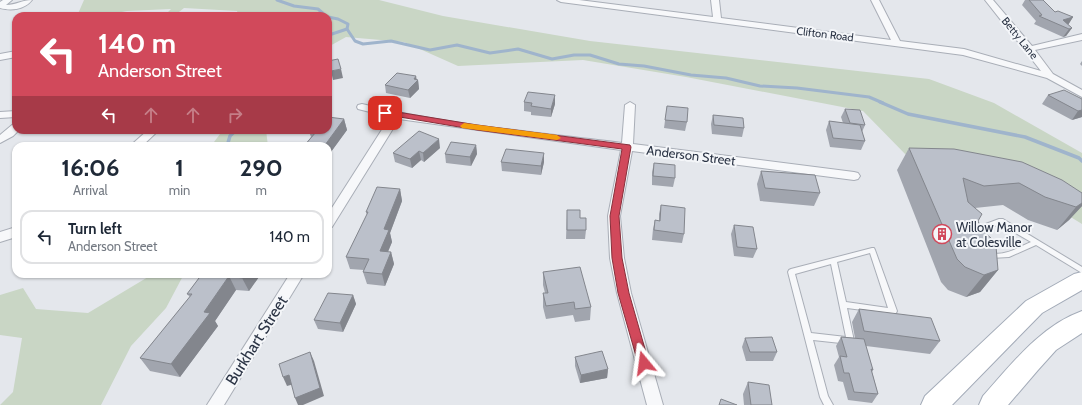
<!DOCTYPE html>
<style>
body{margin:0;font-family:Cabin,sans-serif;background:#f6f6f7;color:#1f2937;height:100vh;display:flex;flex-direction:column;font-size:15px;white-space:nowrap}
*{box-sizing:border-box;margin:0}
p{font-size:13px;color:#747a83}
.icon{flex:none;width:22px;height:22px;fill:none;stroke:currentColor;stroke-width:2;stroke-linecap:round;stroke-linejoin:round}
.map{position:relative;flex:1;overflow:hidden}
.sheet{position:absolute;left:12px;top:142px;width:320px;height:136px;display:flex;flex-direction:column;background:#fff;border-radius:12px;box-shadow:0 1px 3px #0004}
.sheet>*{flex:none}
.guide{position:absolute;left:12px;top:12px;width:320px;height:122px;border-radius:12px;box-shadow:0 1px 3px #0004;background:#d1495b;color:#fff;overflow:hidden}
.pin{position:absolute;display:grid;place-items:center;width:34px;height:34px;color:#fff;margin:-17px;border-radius:8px;box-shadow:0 2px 6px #0006}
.me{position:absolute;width:44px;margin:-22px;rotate:344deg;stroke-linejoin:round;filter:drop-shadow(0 0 3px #0008)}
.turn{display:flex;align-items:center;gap:14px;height:84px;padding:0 20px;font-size:18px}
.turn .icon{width:52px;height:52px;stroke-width:2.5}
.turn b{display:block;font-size:28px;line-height:34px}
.lanes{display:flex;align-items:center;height:38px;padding:0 20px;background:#0003;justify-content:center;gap:20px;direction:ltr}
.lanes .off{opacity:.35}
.eta{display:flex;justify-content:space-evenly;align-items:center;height:68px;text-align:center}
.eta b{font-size:24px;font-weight:800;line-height:28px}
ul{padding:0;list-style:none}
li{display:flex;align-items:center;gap:12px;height:54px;margin:0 8px 6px;padding:0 12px;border:2px solid #e0e1e3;border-radius:12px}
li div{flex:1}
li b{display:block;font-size:15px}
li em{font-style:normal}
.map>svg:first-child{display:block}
</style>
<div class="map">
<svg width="1082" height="405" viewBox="0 0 1082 405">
<rect width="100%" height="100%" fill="#e4e7ec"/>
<g fill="#c9d6c5">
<polygon points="84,0 379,0 443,16 590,41 929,79 994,103 1082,153 1082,224 1012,181 908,157 863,111 686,77 583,60 458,66 404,42 346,37 328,47 328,16 239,16 237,11 184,8 174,16 164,16 171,9 127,11 101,16 77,16"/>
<polygon points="223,130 266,130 268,146 211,146"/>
<polygon points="153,274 184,274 166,308 131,346 101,405 0,405 13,392 22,338 0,335 0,295 23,288 36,309 88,313"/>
</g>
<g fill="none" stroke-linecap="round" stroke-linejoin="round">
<g stroke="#9fb4cc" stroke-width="3">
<polyline points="277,0 294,6 318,9 326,16"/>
<polyline points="328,17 338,19 348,24 347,29 355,41 363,44 391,41 430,50 457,45 490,53 518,49 552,59 574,55 590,55 619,64 644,66 691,75 726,78 760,86 797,88 869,97 883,103"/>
<polyline points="328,46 330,45 329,35 347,29"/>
</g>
<g stroke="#9fb4cc" stroke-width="3.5">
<polyline points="880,102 908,114 1025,137 1079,158 1082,161"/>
<polyline points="227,146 230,136 236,130"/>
</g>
<g stroke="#a9aeb7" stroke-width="2">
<g id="lane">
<path d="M999 219H1003L1082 267V273L1036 245 1009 257 991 258H989L987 254 988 252H990C1002 258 1019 247 1031 242L1000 224 981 231 982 234 981 236H977L974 230 975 228Z"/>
<path d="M872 248H874L875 250 897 311 896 313 893 314 847 308 854 341 853 343 850 344 813 340 828 396 833 405H824L820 397 788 272 789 270 791 269ZM870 253 888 308 846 302 837 262ZM831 264 846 337 811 333 795 274Z"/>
</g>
</g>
<g stroke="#a9aeb7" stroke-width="2">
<g id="street">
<path d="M3 0H12L6 5C16 5 22 0 32 0 24 10 11 11 0 8V2Z"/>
<polygon points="557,0 579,0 713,17 711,0 719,0 721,18 891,40 871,0 879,0 900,41 964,49 1041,71 985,0 993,0 1032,46 1082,34 1082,40 1035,50 1053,74 1082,90 1082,97 1047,78 963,55 561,2"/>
<polygon points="16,51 16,57 0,60 0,54"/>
<path d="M630 102 635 105 633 144 854 172 858 173 860 176 858 179 854 180 632 151 620 216 624 258 631 293 663 405H647L617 293 610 258 608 216 621 150 399 119 332 227 328 228V214L390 117 358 109 357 107 358 105 362 104C447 125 535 132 622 143L625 105Z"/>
<polygon points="16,111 16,117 0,118 0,112"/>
<polygon points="16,124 16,130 19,130 13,136 0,143 0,135 12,125"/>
<polygon points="148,130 159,130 142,146 130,146"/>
<polygon points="16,227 16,237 0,242 0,232"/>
<polygon points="290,274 304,274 224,405 207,405"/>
</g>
</g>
<g stroke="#a3abb8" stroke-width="2">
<g id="primary">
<polygon points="1082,272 1082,290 1042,313 952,405 921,405 925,396 1026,301 1074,274"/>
<path d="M1082 311V333L1056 350 1038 370 1008 405H979L983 396C1011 365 1040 326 1082 311Z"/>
</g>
</g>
<use href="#lane" fill="#f7f8fa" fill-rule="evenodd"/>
<use href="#street" fill="#f7f8fa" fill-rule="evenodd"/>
<use href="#primary" fill="#fff" fill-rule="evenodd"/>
</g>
<g fill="#a1a5ae">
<polygon points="1025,0 1043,0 1055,12 1073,17 1068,25 1072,28 1066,36 1063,37 1034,24 1036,21 1022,5"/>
<polygon points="1082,61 1082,66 1080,64"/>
<polygon points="417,80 418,80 419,89 410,98 386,93 385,85"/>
<polygon points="1048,95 1082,99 1082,117 1072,120 1042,104"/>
<polygon points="524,102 555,104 551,117 531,115 531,112 524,111"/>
<polygon points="667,106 687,122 685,131 664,128"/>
<polygon points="845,109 865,125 862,132 865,141 861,150 830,147 826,130 829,121 843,123 841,117"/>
<polygon points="713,115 744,128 742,137 712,134 711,124"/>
<polygon points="344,119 347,130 328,156 328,146 304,146 311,137 309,131"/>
<polygon points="476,145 477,154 471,166 446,163 445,154"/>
<polygon points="440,148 424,162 421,160 412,168 395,162 393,153"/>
<polygon points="909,148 1082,193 1082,206 1069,220 1057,230 1028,220 1003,205 975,208 978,221 982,230 998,270 980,292 966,297 948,290 941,282 897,170"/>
<polygon points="501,162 544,162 541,175 502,171"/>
<polygon points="654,163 675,178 673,187 652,185 652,172"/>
<polygon points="761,171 820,193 814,206 760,201 757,184"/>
<polygon points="400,189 402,201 390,233 392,242 388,252 391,252 394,264 385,286 367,284 363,272 364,270 350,269 346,257 367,215 366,212"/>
<polygon points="661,205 684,234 682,243 652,240 653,229 655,220 659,221 659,214"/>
<polygon points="567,210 586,230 585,239 566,239"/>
<polygon points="734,225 757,249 753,258 734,256 731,234"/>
<polygon points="543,272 591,307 590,320 575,322 573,315 546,319 543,307 543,293 545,293 543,285"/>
<polygon points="202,274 261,274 249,291 236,290 215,321 218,326 180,377 150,371 140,358 190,297 187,294"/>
<polygon points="353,295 356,304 343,332 318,329 314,320"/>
<polygon points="859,309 940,341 930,354 866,346 873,370 872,372 878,394 872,403 848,400 843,382 838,381 834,365 839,357 836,346 841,337 855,338 852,322"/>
<polygon points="745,338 777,352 773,361 746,361 742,347"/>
<polygon points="575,357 608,369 607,378 580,383 575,366"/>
<polygon points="748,382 772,405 744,405 743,394"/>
</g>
<g fill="#83868d">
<polygon points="1073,17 1068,25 1063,20"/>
<polygon points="1072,28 1066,36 1063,37 1069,29"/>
<polygon points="341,69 343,78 333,80 331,71"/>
<polygon points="416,76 417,81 418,80 419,89 410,98 408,90 414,79"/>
<polygon points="555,95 555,104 551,117 551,109"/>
<polygon points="1082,110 1082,117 1072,120 1078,111"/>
<polygon points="344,119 347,130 328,156 328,146 325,146 325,145"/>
<polygon points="439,139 440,148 424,162 423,153"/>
<polygon points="476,145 477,154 471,166 470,157"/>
<polygon points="419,151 421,160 412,168 410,159"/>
<polygon points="544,153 544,162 541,175 541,166"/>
<polygon points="400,189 402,201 390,233 392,242 383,263 380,251 384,229"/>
<polygon points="1082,203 1082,206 1069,220 1057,230 1076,207"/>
<polygon points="391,252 394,264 385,286 382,274"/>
<polygon points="998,270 980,292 966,297 984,275"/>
<polygon points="245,274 261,274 249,291 242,278"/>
<polygon points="229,276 236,290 215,321 218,326 180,377 171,364 204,312"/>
<polygon points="353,295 356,304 343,332 340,323"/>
<polygon points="310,352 314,361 324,396 303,405 298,405 295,398"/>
<polygon points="608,369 607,378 580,383 581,375"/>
<polygon points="289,375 294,384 287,386 283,377"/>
</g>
<g fill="#bbc0ca" stroke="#83868d">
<polygon points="1029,0 1043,0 1055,12 1058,11 1073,17 1063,20 1072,28 1069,29 1039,16 1042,15"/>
<polygon points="338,59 341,69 331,71 328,61"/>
<polygon points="397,73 416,76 414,79 418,80 408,90 385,85"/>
<polygon points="1064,90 1082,99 1082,110 1078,111 1048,95"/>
<polygon points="528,92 555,95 551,109 531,106 532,103 524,102"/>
<polygon points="667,106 688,108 687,122 665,120"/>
<polygon points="845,109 860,110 865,125 850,123"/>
<polygon points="713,115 743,118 744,128 714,125"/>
<polygon points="328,117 344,119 325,145 318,144 317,146 304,146 316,132 309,131 310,130 328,130"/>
<polygon points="829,121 860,125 865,141 833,138"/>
<polygon points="419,131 439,139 423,153 419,151 410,159 393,153"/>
<polygon points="451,142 476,145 470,157 445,154"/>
<polygon points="909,148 954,149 1022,162 1062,180 1082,193 1082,203 1076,207 1045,197 1019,183 984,186 963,178 968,202 982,214 978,221 982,230 992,239 996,246 998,270 984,275 965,267 957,259"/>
<polygon points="506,149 544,153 541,166 501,162"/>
<polygon points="654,163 675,165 675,178 653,176"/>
<polygon points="761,171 815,175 820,193 765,188"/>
<polygon points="377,187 400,189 384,229 389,230 380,251 391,252 382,274 363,272 369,259 346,257 368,212 366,212"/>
<polygon points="661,205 685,208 684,234 654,230 655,220 660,221"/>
<polygon points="567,210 580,210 580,218 586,218 586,230 567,230"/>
<polygon points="734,225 753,227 757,249 737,247"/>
<polygon points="580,267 591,307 575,309 574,302 546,306 543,293 548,293 543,272"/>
<polygon points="202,274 245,274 242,278 229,276 204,312 210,313 171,364 140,358 192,294 187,294"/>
<polygon points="328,293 353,295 340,323 314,320"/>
<polygon points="859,309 931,318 940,341 864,331"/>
<polygon points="772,337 777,352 750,352 745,338"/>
<polygon points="841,337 864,339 873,370 871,369 878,394 854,392 849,373 844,373 840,356 847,357"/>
<polygon points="602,351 608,369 581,375 575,357"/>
<polygon points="310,352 320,388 295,398 289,375 283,377 279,364"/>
<polygon points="748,382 769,385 772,405 751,405"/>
<polygon points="721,399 737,405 719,405"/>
</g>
<polygon fill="#d1495b" stroke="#882f3b" points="385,110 477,125 630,145 631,147 619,216 622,258 629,293 649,363 648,367 644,368 639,367 638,363 618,293 612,258 610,216 622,149 477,130 382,114 382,111"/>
<polygon fill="#f59e0b" points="464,123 557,135 561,138 557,140 462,128 460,126"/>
<defs>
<g id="building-ring" transform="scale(1)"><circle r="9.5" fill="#f4f6f9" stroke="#d1495b" stroke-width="1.5"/><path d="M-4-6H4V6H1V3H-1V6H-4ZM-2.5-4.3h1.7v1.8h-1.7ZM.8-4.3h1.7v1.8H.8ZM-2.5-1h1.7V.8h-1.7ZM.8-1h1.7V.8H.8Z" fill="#d1495b"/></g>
</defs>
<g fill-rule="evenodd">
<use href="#building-ring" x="942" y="234"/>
</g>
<g text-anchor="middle" stroke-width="4" stroke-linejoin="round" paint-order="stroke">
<g font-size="11" fill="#2b3445" stroke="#f4f6f9">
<text transform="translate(825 34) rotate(7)" y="4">Clifton Road</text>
<text transform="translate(1020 38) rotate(51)" y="4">Betty Lane</text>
</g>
<g font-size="13" fill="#2b3445" stroke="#f4f6f9">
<text transform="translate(691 155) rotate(7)" y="5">Anderson Street</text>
</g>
<g font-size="13" fill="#2b3445" stroke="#f4f6f9" text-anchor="start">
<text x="956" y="232">Willow Manor<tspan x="956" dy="15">at Colesville</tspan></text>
</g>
<g font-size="16" fill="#2b3445" stroke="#f4f6f9">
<text transform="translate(256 340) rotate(-58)" y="6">Burkhart Street</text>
</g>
</g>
</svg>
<div class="pin" style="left:385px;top:113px;background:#d93025"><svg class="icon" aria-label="arrive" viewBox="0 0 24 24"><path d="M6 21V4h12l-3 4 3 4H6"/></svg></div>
<svg class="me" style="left:644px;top:363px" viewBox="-20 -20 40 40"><path d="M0-17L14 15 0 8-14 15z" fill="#d1495b" stroke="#fff" stroke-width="4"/></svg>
<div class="guide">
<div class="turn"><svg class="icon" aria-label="left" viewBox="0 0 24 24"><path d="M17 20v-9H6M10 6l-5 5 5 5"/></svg><div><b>140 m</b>Anderson Street</div></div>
<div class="lanes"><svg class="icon" aria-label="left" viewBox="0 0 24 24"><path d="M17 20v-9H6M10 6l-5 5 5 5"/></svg><svg class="icon off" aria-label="ahead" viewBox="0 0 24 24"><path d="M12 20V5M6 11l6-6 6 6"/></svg><svg class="icon off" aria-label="ahead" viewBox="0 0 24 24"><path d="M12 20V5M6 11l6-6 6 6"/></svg><svg class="icon off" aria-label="right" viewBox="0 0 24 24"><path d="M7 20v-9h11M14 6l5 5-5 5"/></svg></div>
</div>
<section class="sheet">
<div class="eta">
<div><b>16:06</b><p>Arrival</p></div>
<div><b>1</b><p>min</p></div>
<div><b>290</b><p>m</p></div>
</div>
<ul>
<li><svg class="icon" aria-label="left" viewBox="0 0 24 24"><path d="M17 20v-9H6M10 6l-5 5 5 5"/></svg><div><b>Turn left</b><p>Anderson Street</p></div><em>140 m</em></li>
</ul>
</section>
</div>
